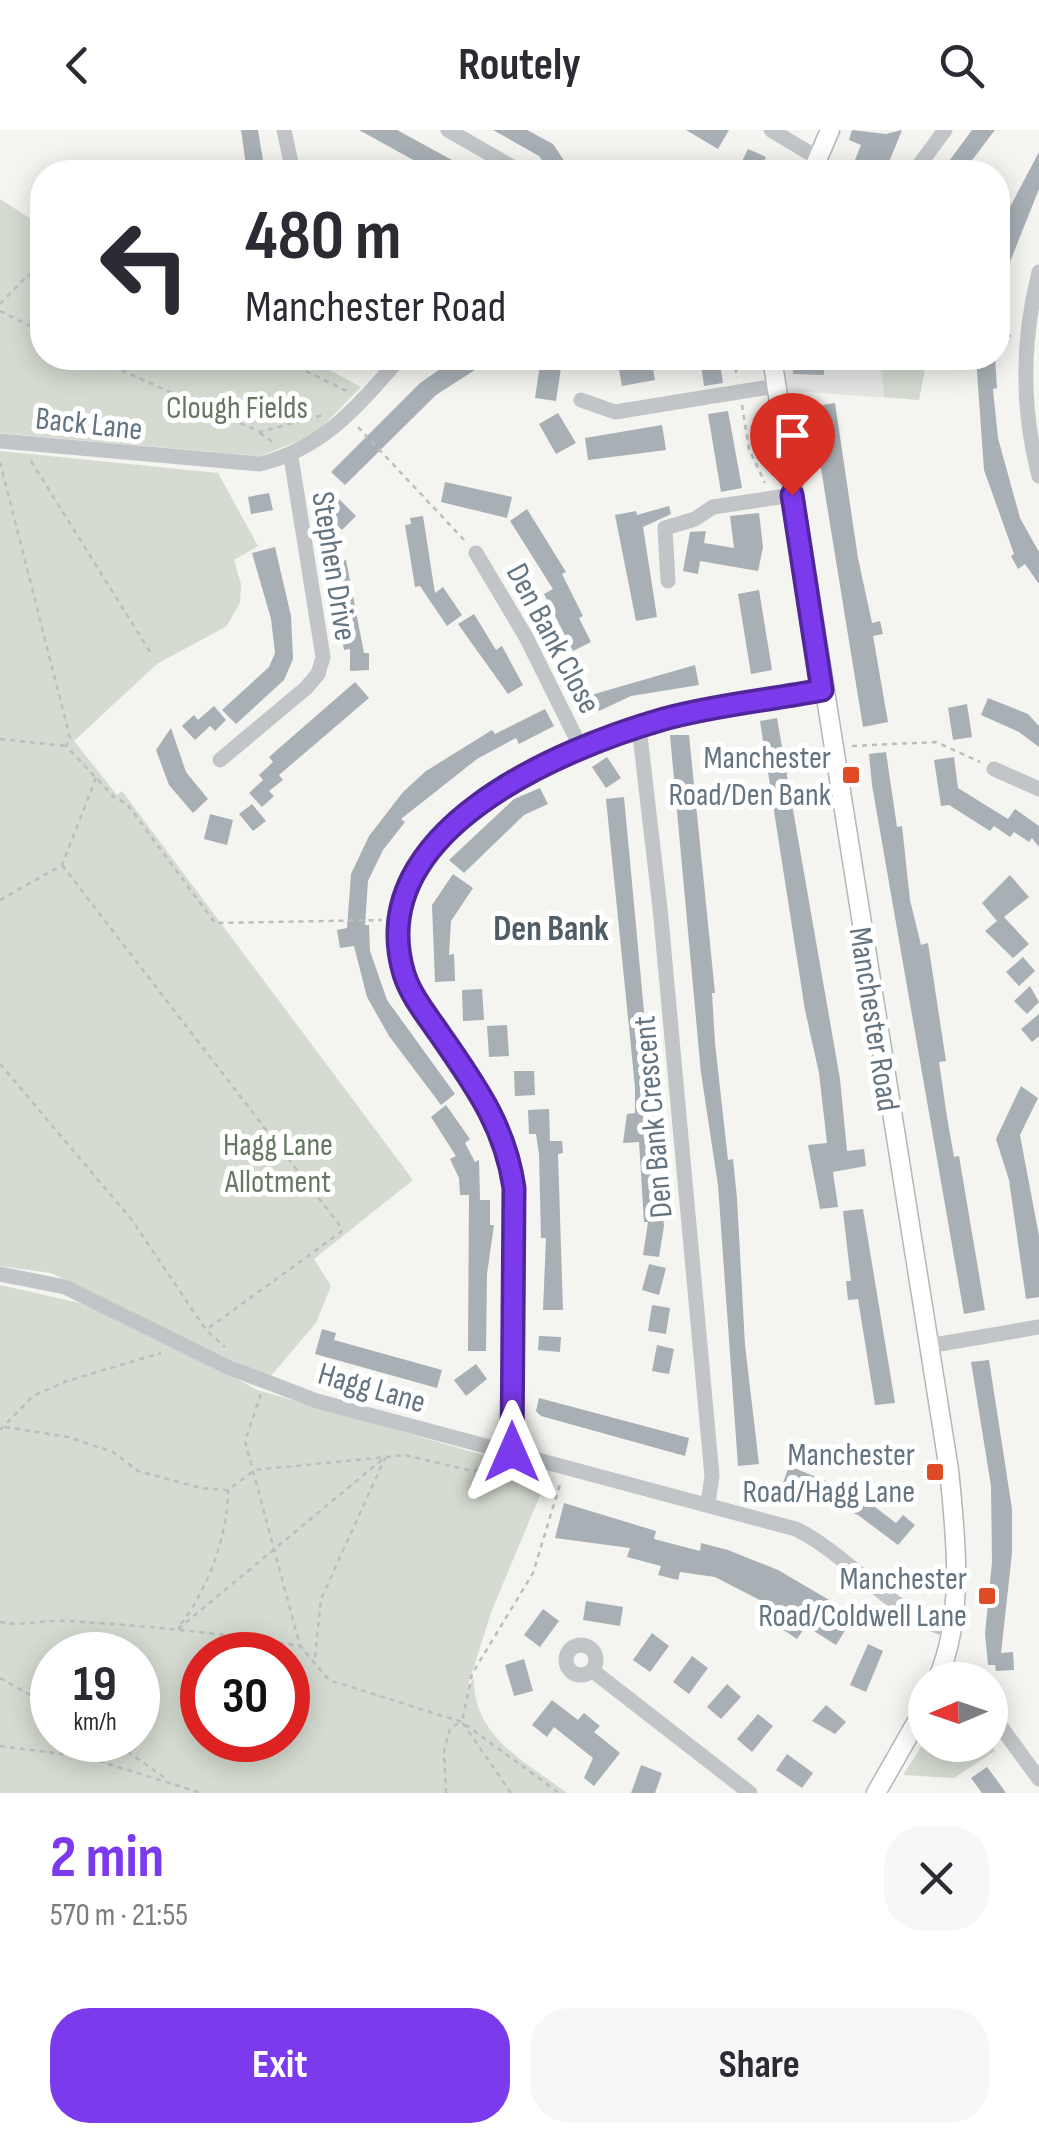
<!DOCTYPE html>
<meta charset="utf-8">
<style>
body{margin:0;font-family:"Sofia Sans Condensed",sans-serif;background:#f7f7f7;color:#2b2b33;height:100vh;display:flex;flex-direction:column;font-size:38px;white-space:nowrap}
*{box-sizing:border-box;margin:0}
p{font-size:32px;color:#7c7c81}
.icon{flex:none;width:55px;height:55px;fill:none;stroke:currentColor;stroke-width:2;stroke-linecap:round;stroke-linejoin:round}
.map{position:relative;height:1663px;overflow:hidden}
.sheet{display:flex;flex-direction:column;background:#fff;flex:1}
.sheet>*{flex:none}
.top-card{position:absolute;left:30px;top:30px;width:980px;height:210px;border-radius:40px;box-shadow:0 5px 25px #0003;background:#fff;color:#2b2b33;overflow:hidden}
.needle{width:65px;rotate:268deg}
.buttons{position:absolute;left:908px;top:1532px;display:grid;gap:20px}
.buttons a{display:grid;place-items:center;width:100px;height:100px;border-radius:50%;background:#fff;box-shadow:0 5px 25px #0003;font-size:50px}
.speed{position:absolute;left:30px;top:1502px;display:flex;gap:20px;font-size:50px;font-weight:700;text-align:center}
.speed>*{display:grid;place-content:center;width:130px;height:130px;border-radius:50%;background:#fff;box-shadow:0 5px 25px #0003;line-height:1}
.speed small{font-size:25px;font-weight:400}
.speed .limit{border:15px solid #d22;background:#fff;color:#111}
.pin{position:absolute;display:grid;place-items:center;width:85px;height:85px;color:#fff;margin:-102px -42px;border-radius:50% 50% 50% 0;rotate:-45deg;box-shadow:0 0 10px #0007}
.pin .icon{rotate:45deg}
.me{position:absolute;width:110px;margin:-55px;rotate:0deg;stroke-linejoin:round;filter:drop-shadow(0 0 8px #0008)}
.turn{display:flex;align-items:center;gap:35px;height:210px;padding:0 50px;font-size:45px}
.turn .icon{width:130px;height:130px;stroke-width:2.5}
.turn b{display:block;font-size:70px;line-height:85px}
.round{display:grid;place-items:center;flex:none;width:105px;height:105px;border-radius:40px;background:#f7f7f7}
.head{display:flex;align-items:center;justify-content:space-between;height:170px;padding:0 50px}
h1{font-size:60px;font-weight:700;line-height:75px;color:#7c3aed}
.cta{display:flex;gap:20px;margin-top:auto;padding:20px 50px}
.cta a{flex:1;height:115px;border-radius:40px;background:#7c3aed;color:#fff;font-size:40px;font-weight:700;line-height:115px;text-align:center}
.cta a+a{background:#f7f7f7;color:#2b2b33}
header{display:flex;justify-content:space-between;align-items:center;height:130px;padding:0 50px;background:#fff;font-size:45px;font-weight:700}
.map>svg:first-child{display:block}
</style>
<header><svg class="icon" aria-label="back" viewBox="0 0 24 24"><path d="M15 5l-7 7 7 7"/></svg>Routely<svg class="icon" aria-label="search" viewBox="0 0 24 24"><circle cx="10" cy="10" r="6"/><path d="M15 15l6 6"/></svg></header>
<div class="map">
<svg width="1039" height="1663" viewBox="0 0 1039 1663">
<rect width="100%" height="100%" fill="#f4f4f0"/>
<polygon fill="#e5e6e4" points="772,228 927,228 919,270 777,260"/>
<g fill="#d5dbd1" fill-rule="evenodd">
<polygon points="0,69 42,96 42,228 307,228 361,257 314,305 260,326 0,303"/>
<polygon points="881,228 927,228 919,270 884,267"/>
<polygon points="0,321 218,343 258,416 234,430 241,454 240,472 227,496 157,534 74,611 117,665 122,661 413,1050 314,1129 331,1156 316,1193 269,1248 51,1143 0,1136"/>
<path d="M0 1155 80 1173 187 1221 257 1260 549 1344 492 1480 467 1558 474 1548C473 1607 525 1631 567 1663H0ZM52 1525H138V1610H52ZM202 1525H288V1610H202Z"/>
<polygon points="925,1611 925,1615 990,1612 995,1621 954,1648 903,1645"/>
</g>
<g fill="#a8b0b5">
<polygon points="241,0 258,0 265,42 247,42"/>
<polygon points="359,0 397,0 474,42 435,42"/>
<polygon points="493,0 527,0 553,14 569,38 550,42 539,26"/>
<polygon points="686,0 729,0 718,19"/>
<polygon points="852,0 886,4 902,0 885,42 850,42 861,15 849,10"/>
<polygon points="972,0 995,0 963,42 941,42"/>
<polygon points="748,19 766,27 759,42 737,42"/>
<polygon points="1039,22 1039,59 998,162 998,115 1010,77"/>
<polygon points="456,228 472,228 478,238 436,265 345,355 331,342 420,253"/>
<polygon points="651,228 655,250 622,256 618,234"/>
<polygon points="700,228 719,228 723,253 704,256"/>
<polygon points="792,228 824,228 824,245 793,244"/>
<polygon points="976,228 995,228 997,258 993,259 998,308 1020,388 1039,422 1039,454 1025,434 1018,439 1011,426 1014,424 984,340"/>
<polygon points="540,235 561,238 556,271 535,268"/>
<polygon points="835,273 858,428 872,493 880,491 883,504 873,506 888,592 863,597 811,277"/>
<polygon points="728,281 742,358 721,362 708,284"/>
<polygon points="558,283 576,313 556,324 539,294"/>
<polygon points="662,295 666,320 588,330 585,308"/>
<polygon points="445,352 512,367 507,388 441,372"/>
<polygon points="331,361 356,386 342,400 317,375"/>
<polygon points="269,363 273,380 251,384 248,367"/>
<polygon points="669,376 671,384 643,397 657,487 636,491 615,385 636,381 637,385"/>
<polygon points="527,379 566,442 562,444 583,486 579,488 591,512 573,521 544,464 553,459 510,391"/>
<polygon points="759,383 763,417 758,441 700,431 698,444 683,441 690,402 706,401 704,413 734,418 730,386"/>
<polygon points="423,386 435,463 443,457 462,485 447,496 420,456 415,457 405,395 411,394 410,388"/>
<polygon points="275,417 291,486 293,529 284,550 236,594 222,580 269,537 275,523 271,489 252,423"/>
<polygon points="346,430 364,523 369,523 369,540 350,541 350,519 344,520 329,433"/>
<polygon points="759,460 772,540 751,544 738,464"/>
<polygon points="474,484 496,520 502,516 523,555 508,564 458,494"/>
<polygon points="695,535 699,555 631,566 599,581 591,565"/>
<polygon points="355,552 369,568 279,645 283,650 269,661 274,666 262,677 249,663 263,650 259,645 273,632 269,627"/>
<polygon points="988,568 1028,584 1039,596 1039,617 1019,602 981,585"/>
<polygon points="967,574 972,607 953,610 948,578"/>
<polygon points="214,576 226,590 215,601 210,596 195,610 182,596 194,585 198,590"/>
<polygon points="545,579 554,596 519,614 516,608 477,629 401,689 405,692 383,720 368,751 365,795 369,795 370,821 387,870 455,964 441,975 389,906 367,867 354,816 340,818 337,800 347,798 351,744 369,706 403,662 426,641 492,600 495,604"/>
<polygon points="777,588 840,949 847,1021 864,1019 866,1036 833,1042 838,1077 820,1079 808,1015 827,1013 819,943 805,880 760,591"/>
<polygon points="171,598 186,642 208,669 193,683 169,655 156,620"/>
<polygon points="670,605 689,605 715,863 712,863 715,913 728,1030 733,1029 737,1068 745,1215 759,1334 738,1336 718,1055 701,943"/>
<polygon points="886,622 897,697 902,696 910,770 921,815 928,813 946,931 939,932 947,987 954,1027 959,1026 985,1180 964,1184 872,655 869,624"/>
<polygon points="607,627 621,648 606,658 592,637"/>
<polygon points="954,627 958,658 1008,689 1015,679 1039,696 1039,717 1032,708 1029,712 1014,702 1010,707 994,696 990,701 949,675 941,676 934,630"/>
<polygon points="540,658 548,674 524,685 464,743 449,730 514,669"/>
<polygon points="624,667 664,1096 659,1127 643,1125 648,1092 644,1092 639,1012 623,1013 627,984 635,983 635,957 606,669"/>
<polygon points="252,674 266,691 253,701 239,684"/>
<polygon points="210,684 233,690 227,715 204,709"/>
<polygon points="453,744 473,758 451,791 449,825 454,824 455,851 435,852 432,775"/>
<polygon points="1010,745 1029,767 1004,787 1029,814 1013,828 985,801 997,791 982,773"/>
<polygon points="1023,827 1035,841 1019,856 1006,842"/>
<polygon points="1030,856 1039,872 1027,884 1014,871"/>
<polygon points="482,859 484,890 463,891 462,860"/>
<polygon points="1039,884 1039,906 1032,912 1021,899"/>
<polygon points="507,895 509,926 489,927 487,896"/>
<polygon points="514,941 534,941 535,965 515,966"/>
<polygon points="1021,956 1038,968 1020,1005 1039,1106 1039,1167 1026,1169 1009,1050 996,1009"/>
<polygon points="446,975 470,1009 465,1013 475,1032 479,1030 480,1070 490,1070 490,1095 494,1095 487,1144 486,1221 468,1221 469,1065 460,1065 459,1048 450,1029 456,1026 431,987"/>
<polygon points="549,979 550,1011 562,1011 563,1023 558,1024 563,1180 543,1180 546,1108 541,1108 539,1024 536,1004 529,1004 528,980"/>
<polygon points="863,1079 895,1273 875,1275 858,1169 848,1170 846,1151 851,1151 843,1081"/>
<polygon points="649,1134 666,1138 659,1165 642,1160"/>
<polygon points="652,1175 670,1178 666,1204 648,1201"/>
<polygon points="322,1199 336,1203 334,1210 442,1240 437,1258 315,1224"/>
<polygon points="539,1206 561,1207 560,1222 538,1220"/>
<polygon points="657,1215 674,1219 669,1244 652,1241"/>
<polygon points="989,1230 1012,1379 1012,1423 1001,1523 1013,1522 1014,1540 996,1541 995,1535 988,1535 985,1504 992,1432 991,1356 971,1232"/>
<polygon points="476,1234 487,1249 466,1266 454,1250"/>
<polygon points="539,1268 689,1308 685,1326 541,1286 536,1281"/>
<polygon points="789,1336 858,1364 896,1393 903,1385 915,1395 898,1415 858,1385 783,1353"/>
<polygon points="564,1373 656,1401 654,1409 700,1421 701,1413 728,1420 778,1440 855,1485 836,1515 806,1496 797,1509 782,1499 791,1486 715,1447 680,1442 678,1450 658,1445 661,1436 627,1427 630,1418 555,1408"/>
<polygon points="586,1471 623,1477 620,1496 583,1490"/>
<polygon points="543,1479 559,1491 540,1517 524,1505"/>
<polygon points="652,1503 669,1516 650,1542 633,1530"/>
<polygon points="868,1514 883,1521 866,1562 850,1555"/>
<polygon points="692,1526 708,1538 689,1564 673,1552"/>
<polygon points="524,1529 533,1561 514,1566 505,1535"/>
<polygon points="727,1554 741,1567 721,1589 707,1577"/>
<polygon points="552,1570 578,1590 584,1583 600,1596 594,1602 620,1623 594,1656 584,1648 593,1628 554,1597 547,1607 532,1595"/>
<polygon points="826,1575 846,1592 835,1604 812,1591"/>
<polygon points="758,1584 773,1596 752,1622 737,1609"/>
<polygon points="787,1624 813,1643 802,1658 776,1640"/>
<polygon points="641,1635 662,1643 655,1663 631,1663"/>
<polygon points="987,1637 996,1649 1006,1663 982,1663 971,1648"/>
</g>
<g fill="none" stroke-linecap="round" stroke-linejoin="round">
<g stroke="#b2b7ba" stroke-width="21">
<g id="major">
<polyline points="812,42 830,0"/>
<path d="M772 228 949 1340C956 1407 965 1487 937 1550"/>
<polyline points="876,1663 925,1577"/>
</g>
</g>
<g stroke="#bbbdbf" stroke-width="2.5" stroke-dasharray="5 5" stroke-linecap="butt">
<polyline points="0,174 28,145 42,152"/>
<polyline points="0,181 42,202"/>
<polyline points="998,205 1011,206"/>
<polyline points="94,228 260,302 323,285"/>
<polyline points="279,228 349,262"/>
<polyline points="734,228 737,248"/>
<polyline points="742,275 749,319 765,353"/>
<polyline points="358,297 465,411"/>
<polyline points="260,303 274,313"/>
<polyline points="31,331 152,525"/>
<polyline points="0,332 70,608 66,616 114,667 127,674 215,793 382,790"/>
<polyline points="0,609 66,616"/>
<polyline points="852,616 936,612 980,632"/>
<polyline points="62,735 341,1097 341,1102 206,1200"/>
<polyline points="0,770 62,735 96,648"/>
<polyline points="0,934 132,1090 206,1200 225,1217"/>
<polyline points="261,1264 245,1311 300,1516"/>
<polyline points="5,1297 68,1307 113,1322 138,1341 201,1358 228,1360 255,1340 405,1325 472,1341 502,1337"/>
<polyline points="0,1300 33,1266 67,1251 161,1223"/>
<path d="M0 1492C23 1497 44 1489 69 1491 146 1496 223 1503 300 1516L329 1550 462 1592 559 1663"/>
<path d="M181 1494C208 1459 228 1405 228 1360"/>
<polyline points="178,1499 384,1328"/>
<polyline points="315,1527 321,1469 385,1328"/>
<polyline points="0,1548 52,1577"/>
<polyline points="111,1610 165,1648"/>
<polyline points="0,1616 86,1627 201,1663"/>
<polyline points="446,1663 444,1622 450,1598 461,1592"/>
<polyline points="511,1663 462,1592 472,1544 533,1443 561,1351"/>
</g>
<g stroke="#c2c5c8" stroke-width="15">
<polyline points="284,0 293,42"/>
<polyline points="448,0 521,42"/>
<polyline points="771,0 818,28"/>
<polyline points="914,42 945,0"/>
<path d="M1039 142C1022 209 1021 278 1039 346"/>
<polyline points="581,270 615,282 776,256"/>
<path d="M0 311 260 334C324 318 358 276 400 228"/>
<polyline points="476,423 526,507 582,620"/>
<polyline points="668,451 665,398 695,389 713,377 793,365"/>
<polyline points="639,597 660,778 712,1346 708,1373"/>
<polyline points="220,630 306,558 318,544 323,527 291,327"/>
<polyline points="994,639 1039,659"/>
<path d="M0 1144 65 1157 230 1238 317 1271 796 1399C849 1425 896 1488 950 1500"/>
<polyline points="928,1216 1039,1197"/>
<path d="M512 1323 514 1058C504 992 475 956 439 903 426 884 411 866 404 844 361 702 558 619 664 589 715 575 770 569 822 560"/>
<circle cx="581" cy="1530" r="15"/>
<polyline points="941,1540 960,1550"/>
<polyline points="593,1541 750,1663"/>
<polyline points="990,1582 1039,1649"/>
</g>
<use href="#major" stroke="#fff" stroke-width="18"/>
</g>
<g fill="none" stroke-linecap="round" stroke-linejoin="round">
<g stroke="#51269a" stroke-width="25">
<path id="route" d="M512 1322 514 1058C505 995 474 954 439 903 426 884 411 866 404 844 361 702 559 619 664 589 714 575 770 570 822 560L792 365"/>
</g>
<use href="#route" stroke="#7c3aed" stroke-width="18"/>
</g>
<g fill="#df4b25" stroke="#fff" stroke-width="4">
<rect x="841" y="635" width="20" height="20" rx="5"/>
<rect x="925" y="1332" width="20" height="20" rx="5"/>
<rect x="977" y="1456" width="20" height="20" rx="5"/>
</g>
<g text-anchor="middle" stroke-width="10" stroke-linejoin="round" paint-order="stroke">
<g font-size="32" fill="#677862" stroke="#fff">
<text x="237" y="288">Clough Fields</text>
<text x="278" y="1025">Hagg Lane<tspan x="278" dy="37">Allotment</tspan></text>
</g>
<g font-size="32" fill="#647581" stroke="#fff">
<text transform="translate(89 293) rotate(6)" y="11">Back Lane</text>
<text transform="translate(335 436) rotate(81)" y="11">Stephen Drive</text>
<text transform="translate(554 508) rotate(62)" y="11">Den Bank Close</text>
<text transform="translate(875 889) rotate(81)" y="11">Manchester Road</text>
<text transform="translate(652 987) rotate(-95)" y="11">Den Bank Crescent</text>
<text transform="translate(372 1257) rotate(16)" y="11">Hagg Lane</text>
</g>
<g font-size="32" fill="#647581" stroke="#fff" text-anchor="end">
<text x="831" y="638">Manchester<tspan x="831" dy="37">Road/Den Bank</tspan></text>
<text x="915" y="1335">Manchester<tspan x="915" dy="37">Road/Hagg Lane</tspan></text>
<text x="967" y="1459">Manchester<tspan x="967" dy="37">Road/Coldwell Lane</tspan></text>
</g>
<g font-size="35" font-weight="bold" fill="#515d66" stroke="#fff">
<text x="551" y="810">Den Bank</text>
</g>
</g>
</svg>
<div class="buttons">
<a><svg class="needle" viewBox="-14 -14 28 28"><path d="M0-13l5 13h-10z" fill="#e53935"/><path d="M0 13l5-13h-10z" fill="#7c7c81"/></svg></a>
</div>
<div class="speed"><div>19<small>km/h</small></div><div class="limit">30</div></div>
<div class="pin" style="left:792px;top:365px;background:#d93025"><svg class="icon" aria-label="arrive" viewBox="0 0 24 24"><path d="M6 21V4h12l-3 4 3 4H6"/></svg></div>
<svg class="me" style="left:512px;top:1322px" viewBox="-20 -20 40 40"><path d="M0-17L14 15 0 8-14 15z" fill="#7c3aed" stroke="#fff" stroke-width="4"/></svg>
<div class="top-card">
<div class="turn"><svg class="icon" aria-label="left" viewBox="0 0 24 24"><path d="M17 20v-9H6M10 6l-5 5 5 5"/></svg><div><b>480 m</b>Manchester Road</div></div>
</div>
</div>
<section class="sheet">
<div class="head"><div><h1>2 min</h1><p>570 m · 21:55</p></div><a class="round"><svg class="icon" aria-label="close" viewBox="0 0 24 24"><path d="M6 6l12 12M18 6L6 18"/></svg></a></div>
<div class="cta"><a>Exit</a><a>Share</a></div>
</section>
